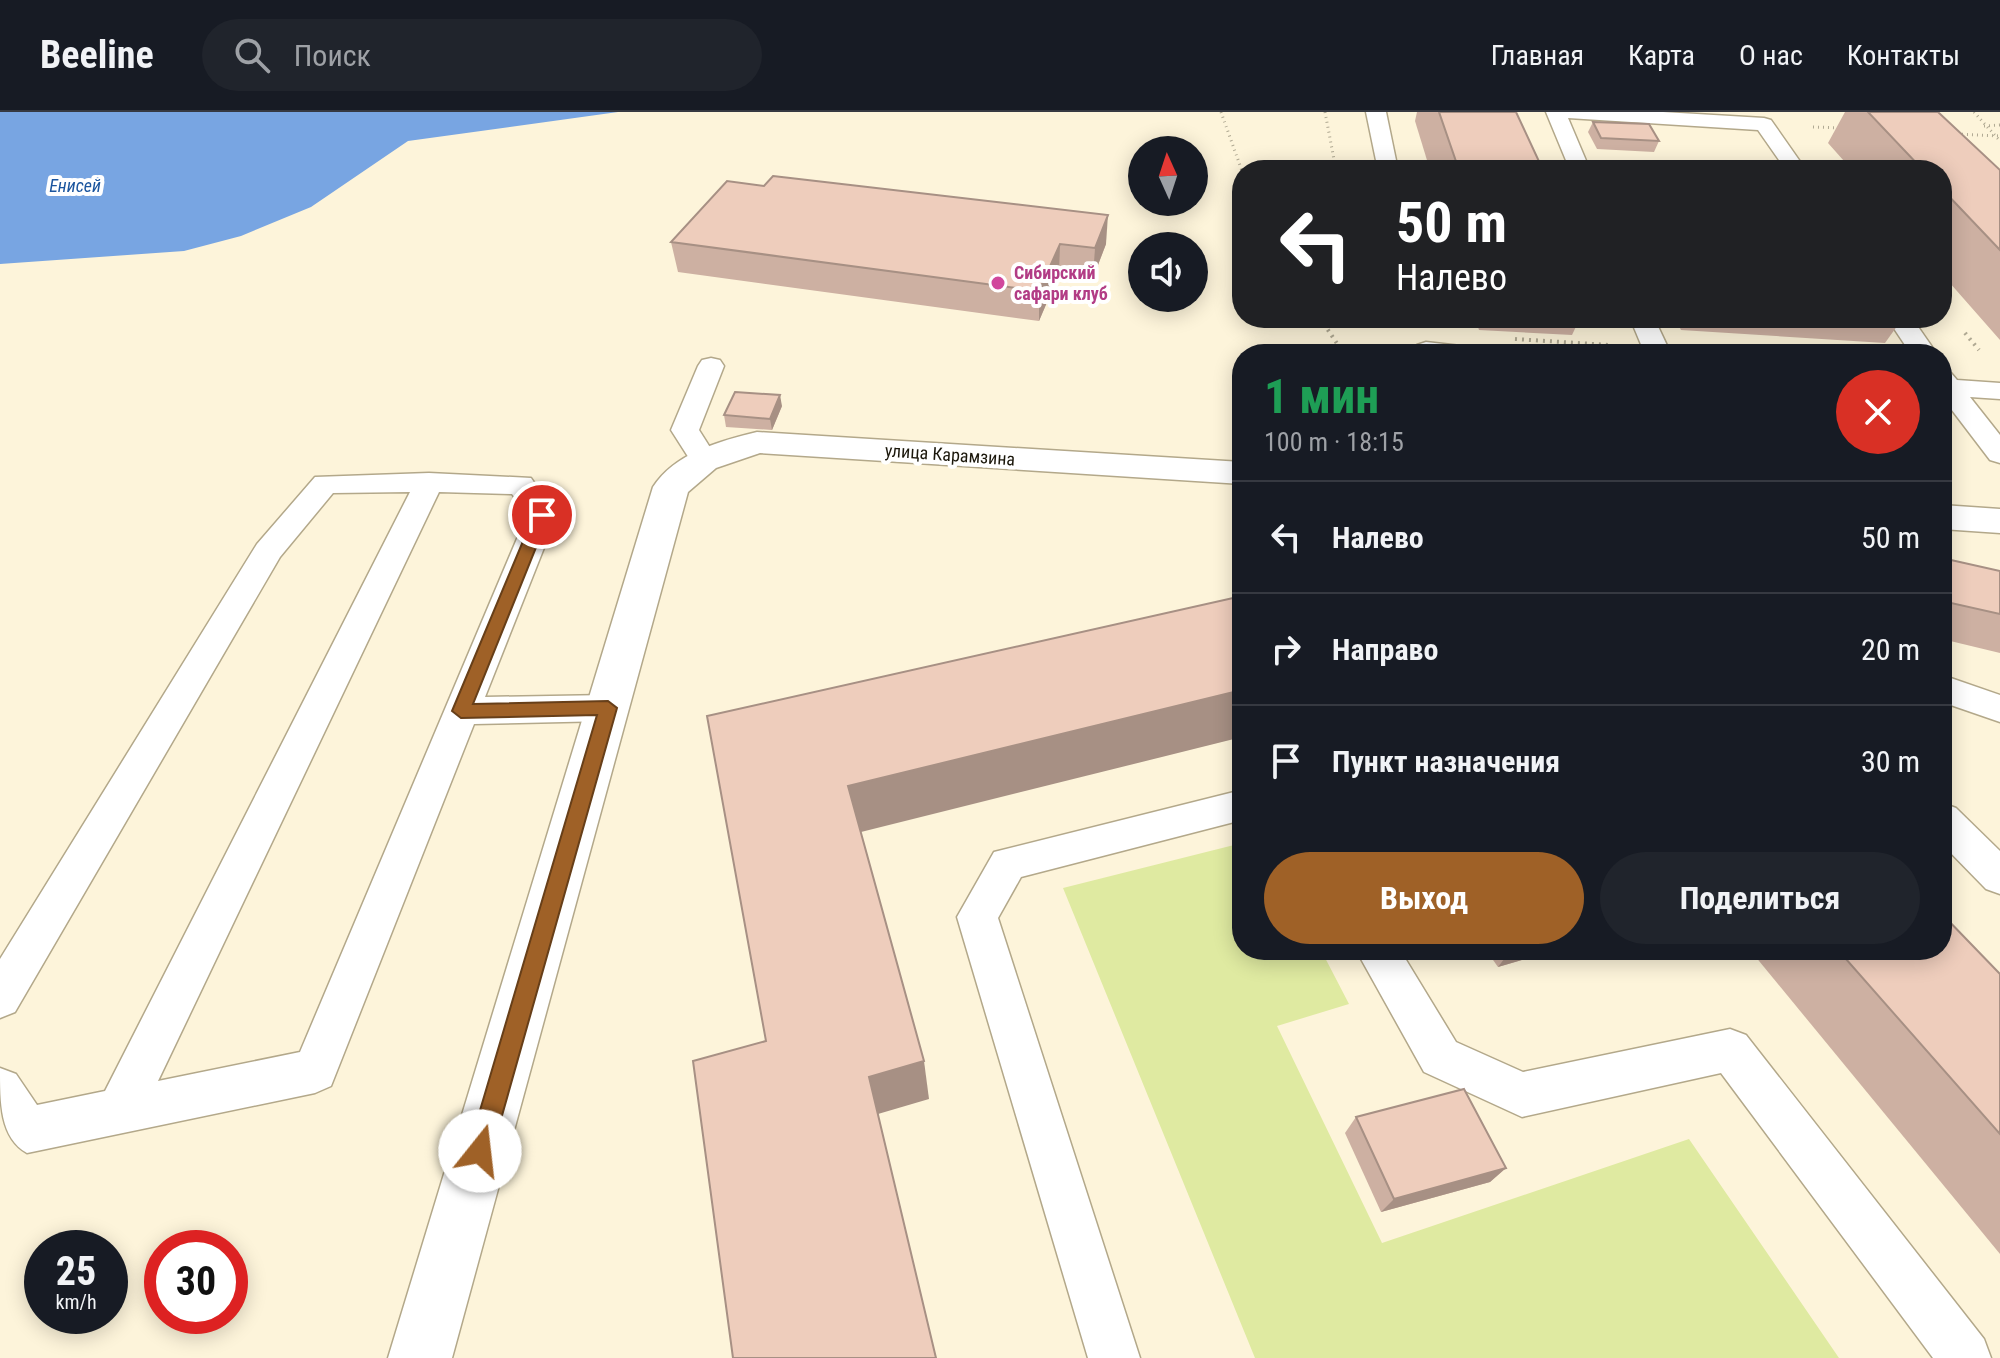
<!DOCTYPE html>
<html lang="ru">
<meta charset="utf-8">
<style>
body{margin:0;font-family:"Roboto Condensed",sans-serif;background:#20242c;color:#f1f3f6;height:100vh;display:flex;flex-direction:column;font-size:30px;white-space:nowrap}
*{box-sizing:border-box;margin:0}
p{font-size:26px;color:#9ea1a6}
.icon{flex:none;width:44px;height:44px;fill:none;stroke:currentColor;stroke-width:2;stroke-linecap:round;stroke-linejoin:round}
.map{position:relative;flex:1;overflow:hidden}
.side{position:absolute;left:1232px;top:232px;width:720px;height:616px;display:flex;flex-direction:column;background:#171b24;border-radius:32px;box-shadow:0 4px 20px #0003}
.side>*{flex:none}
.banner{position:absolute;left:1232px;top:48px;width:720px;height:168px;border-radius:32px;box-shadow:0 4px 20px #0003;background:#202124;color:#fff;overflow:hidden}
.needle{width:52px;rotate:357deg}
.fabs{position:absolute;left:1128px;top:24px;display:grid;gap:16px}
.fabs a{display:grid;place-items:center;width:80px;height:80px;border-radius:50%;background:#171b24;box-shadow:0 4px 20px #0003;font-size:40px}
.speed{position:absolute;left:24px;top:1118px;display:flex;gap:16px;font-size:40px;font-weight:700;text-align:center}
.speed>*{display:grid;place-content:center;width:104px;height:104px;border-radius:50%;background:#171b24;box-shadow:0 4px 20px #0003;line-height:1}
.speed small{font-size:20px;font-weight:400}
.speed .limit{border:12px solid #d22;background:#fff;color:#111}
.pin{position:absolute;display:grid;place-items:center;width:68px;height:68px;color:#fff;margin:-34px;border:4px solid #fff;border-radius:50%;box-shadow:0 2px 8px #0007}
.me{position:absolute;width:88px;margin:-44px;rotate:16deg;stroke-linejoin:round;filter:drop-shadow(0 0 6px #0008)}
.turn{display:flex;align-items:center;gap:28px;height:168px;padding:0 32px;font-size:36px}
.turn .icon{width:104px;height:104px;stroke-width:2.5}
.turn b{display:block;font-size:56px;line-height:68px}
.round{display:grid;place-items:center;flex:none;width:84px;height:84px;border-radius:42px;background:#20242c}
.headline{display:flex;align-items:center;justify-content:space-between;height:136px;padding:0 32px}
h1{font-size:48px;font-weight:700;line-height:60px;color:#1e9e55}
.button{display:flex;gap:16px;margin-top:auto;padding:16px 32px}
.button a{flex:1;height:92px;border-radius:48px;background:#9f6127;color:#fff;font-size:32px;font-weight:700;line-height:92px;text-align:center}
.button a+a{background:#20242c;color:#f1f3f6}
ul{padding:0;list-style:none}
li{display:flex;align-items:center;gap:24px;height:112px;padding:0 32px;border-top:2px solid #363941}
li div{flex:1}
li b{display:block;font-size:30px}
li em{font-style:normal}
header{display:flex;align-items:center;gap:48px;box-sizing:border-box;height:112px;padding:0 40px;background:#171b24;border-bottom:2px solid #363941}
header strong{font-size:38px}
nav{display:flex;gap:44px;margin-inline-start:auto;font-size:28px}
.search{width:560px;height:72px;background:#20242c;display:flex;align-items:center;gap:20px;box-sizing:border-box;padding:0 28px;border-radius:44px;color:#9ea1a6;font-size:30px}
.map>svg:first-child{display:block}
</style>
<header>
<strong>Beeline</strong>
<div class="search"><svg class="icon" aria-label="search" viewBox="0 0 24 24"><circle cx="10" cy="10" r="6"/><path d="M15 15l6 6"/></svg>Поиск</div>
<nav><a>Главная</a><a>Карта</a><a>О нас</a><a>Контакты</a></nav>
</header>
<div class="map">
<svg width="2000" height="1246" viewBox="0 0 2000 1246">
<rect width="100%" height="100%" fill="#fdf4da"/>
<polygon fill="#dfeaa1" points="1242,731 1242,838 1321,838 1349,892 1277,914 1382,1131 1689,1027 1839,1246 1255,1246 1063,776"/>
<polygon fill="#78a5e2" points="0,0 618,0 408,29 311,95 241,124 184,139 0,152"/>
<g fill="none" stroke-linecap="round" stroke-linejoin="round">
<g stroke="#b3a88a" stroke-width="3">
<g id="service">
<polygon points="1366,0 1386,0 1398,58 1378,58"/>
<polygon points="1546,0 1663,0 1764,6 1771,8 1806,58 1786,58 1758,18 1568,6 1590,58 1570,58"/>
<polygon points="1630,206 1654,206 1671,242 1645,242"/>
<polygon points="1887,206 1912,206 1937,242 1911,242"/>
<polygon points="1426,230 1487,237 1491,242 1416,242 1413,238 1417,233"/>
<polygon points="711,246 720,248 724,254 699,318 718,348 714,354 704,357 694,354 671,318 698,254 702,248"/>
<polygon points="1942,259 1951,261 1957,268 2000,271 2000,287 1970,285 2000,323 2000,351 1990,348 1942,285"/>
<path d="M429 361 531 366 557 403 485 585 608 583 620 587 626 596 620 605 608 609 474 612 331 974 315 981 27 1041C0 1026 0 991 0 956L16 962 37 993 105 979 410 380 333 381 280 445 15 900 0 906V847L257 432 315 365ZM439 380 512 382 527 403 300 940 158 969Z"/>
<polygon points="1942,563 2000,583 2000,610 1942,590"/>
<polygon points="1242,678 1242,708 1021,765 998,806 1140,1246 1088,1246 957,805 994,740"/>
<polygon points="1942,691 1956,696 2000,739 2000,782 1986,777 1942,732"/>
<polygon points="1356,838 1400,838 1456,930 1523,960 1730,917 1746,923 1984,1227 1991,1246 1933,1246 1721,961 1522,1005 1424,960"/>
</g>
</g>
<g stroke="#b3a88a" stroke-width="3">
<g id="minor">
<path d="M757 320 1242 350V372L760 341 716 356 688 380 452 1246H388L653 375C675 341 720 329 757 320Z"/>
<polygon points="1942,393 2000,397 2000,421 1942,417"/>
</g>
</g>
<g stroke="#b0a993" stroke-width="3" stroke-dasharray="1 4" stroke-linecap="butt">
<polyline points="1221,0 1242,59"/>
<polyline points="1325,0 1336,58"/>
<polyline points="1974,0 2000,29"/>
<polyline points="1984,14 2000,13"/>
<polyline points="1813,15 1843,16"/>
<polyline points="1957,22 2000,24"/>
<polyline points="1618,52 1725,58"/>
</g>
<g stroke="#b0a993" stroke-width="4" stroke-dasharray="2 5" stroke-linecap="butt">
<polyline points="1320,206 1338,233 1352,242"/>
<polyline points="1965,221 1979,238"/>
<polyline points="1515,227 1609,233"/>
</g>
<use href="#service" fill="#fff" fill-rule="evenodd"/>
<use href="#minor" fill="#fff" fill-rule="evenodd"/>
</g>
<g fill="#cdb0a2">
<polygon points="1417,0 1516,0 1543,58 1430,58 1415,9"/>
<polygon points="1845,0 1938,0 2000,58 2000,228 1942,162 1942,58 1852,58 1828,31"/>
<polygon points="1593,10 1659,29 1654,40 1597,37 1588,20"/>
<polygon points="671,130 1106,132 1093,166 1059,162 1039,209 678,160"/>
<polygon points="1475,206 1580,206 1572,223 1479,218"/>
<polygon points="1675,206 1898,206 1900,210 1885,231 1681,218"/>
<polygon points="782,294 772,318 726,315 724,303"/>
<polygon points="1942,446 2000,459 2000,541 1942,527"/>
<polygon points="1486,838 1555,838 1498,855"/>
<polygon points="1750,838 1942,838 2000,862 2000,1142"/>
<polygon points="1356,1005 1506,1056 1490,1070 1381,1100 1345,1021"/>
</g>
<g fill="#a79084">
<polygon points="1108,103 1106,132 1093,166 1095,136"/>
<polygon points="1060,132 1059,162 1039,209 1039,179"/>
<polygon points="780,283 782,294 772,318 770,307"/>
<polygon points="1242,578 1242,625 857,721 848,674"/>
<polygon points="1511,838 1555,838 1498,855"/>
<polygon points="924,949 929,987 878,1002 869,965"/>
<polygon points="1506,1056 1490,1070 1381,1100 1394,1087"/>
</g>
<g fill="#eecdbc" stroke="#a79084" stroke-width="2">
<polygon points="1439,0 1516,0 1543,58 1459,58"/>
<polygon points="1868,0 1938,0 2000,58 2000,138 1942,77 1942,58 1923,58"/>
<polygon points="1593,10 1649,12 1659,29 1601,26"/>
<polygon points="773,64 1108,103 1095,136 1060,132 1039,179 671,130 727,69 764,74"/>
<polygon points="1843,206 1898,206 1900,210"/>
<polygon points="735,280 780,283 770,307 724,303"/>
<polygon points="1942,446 2000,459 2000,502 1942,489"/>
<polygon points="1242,484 1242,578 848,674 924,949 869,965 936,1246 733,1246 693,949 766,929 707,604"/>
<polygon points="1942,802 2000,862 2000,1022 1838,838 1942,838"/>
<polygon points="1464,977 1506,1056 1394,1087 1356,1005"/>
</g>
<polygon fill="#9f6127" stroke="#673f19" stroke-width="2" points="542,398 549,403 473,592 608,589 617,596 492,1039 488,1047 480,1051 471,1047 468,1039 597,603 461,606 452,599 534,403"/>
<circle fill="#d1479c" stroke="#fff" stroke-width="3" cx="998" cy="171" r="8"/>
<g text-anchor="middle" stroke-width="8" stroke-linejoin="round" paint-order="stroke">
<g font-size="18" font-style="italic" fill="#1b559e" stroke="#fff">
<text x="75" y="80">Енисей</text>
</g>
<g font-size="18" font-weight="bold" fill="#b23c85" stroke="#fff" text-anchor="start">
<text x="1014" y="167">Сибирский<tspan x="1014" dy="21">сафари клуб</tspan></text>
</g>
<g font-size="18" fill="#1b170b" stroke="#fff">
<text transform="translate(950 343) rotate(4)" y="6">улица Карамзина</text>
</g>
</g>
</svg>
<div class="fabs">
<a><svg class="needle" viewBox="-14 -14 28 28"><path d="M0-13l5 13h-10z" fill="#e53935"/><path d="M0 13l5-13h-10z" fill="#9ea1a6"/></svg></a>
<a><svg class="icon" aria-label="sound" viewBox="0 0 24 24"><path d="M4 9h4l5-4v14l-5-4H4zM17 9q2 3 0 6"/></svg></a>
</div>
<div class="speed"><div>25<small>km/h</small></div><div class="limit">30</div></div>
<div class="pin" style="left:542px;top:403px;background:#d93025"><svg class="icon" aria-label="arrive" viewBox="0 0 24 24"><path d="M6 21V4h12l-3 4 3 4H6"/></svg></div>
<svg class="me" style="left:480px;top:1039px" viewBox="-20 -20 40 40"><circle r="19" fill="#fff"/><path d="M0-13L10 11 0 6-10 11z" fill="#9f6127"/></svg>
<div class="banner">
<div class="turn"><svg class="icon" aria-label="left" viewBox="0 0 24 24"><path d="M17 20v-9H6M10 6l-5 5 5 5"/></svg><div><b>50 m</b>Налево</div></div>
</div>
<section class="side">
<div class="headline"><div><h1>1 мин</h1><p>100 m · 18:15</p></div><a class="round" style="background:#d93025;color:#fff"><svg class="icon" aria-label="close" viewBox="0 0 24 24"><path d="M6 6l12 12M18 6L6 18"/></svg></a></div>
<ul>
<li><svg class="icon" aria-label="left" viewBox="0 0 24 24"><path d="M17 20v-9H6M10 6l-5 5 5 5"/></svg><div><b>Налево</b></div><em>50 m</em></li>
<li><svg class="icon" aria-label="right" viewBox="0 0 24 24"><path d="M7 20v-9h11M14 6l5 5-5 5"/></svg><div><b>Направо</b></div><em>20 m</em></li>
<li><svg class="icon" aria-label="arrive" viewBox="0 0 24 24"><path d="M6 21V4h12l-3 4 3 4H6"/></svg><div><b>Пункт назначения</b></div><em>30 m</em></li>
</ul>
<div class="button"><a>Выход</a><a>Поделиться</a></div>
</section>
</div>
